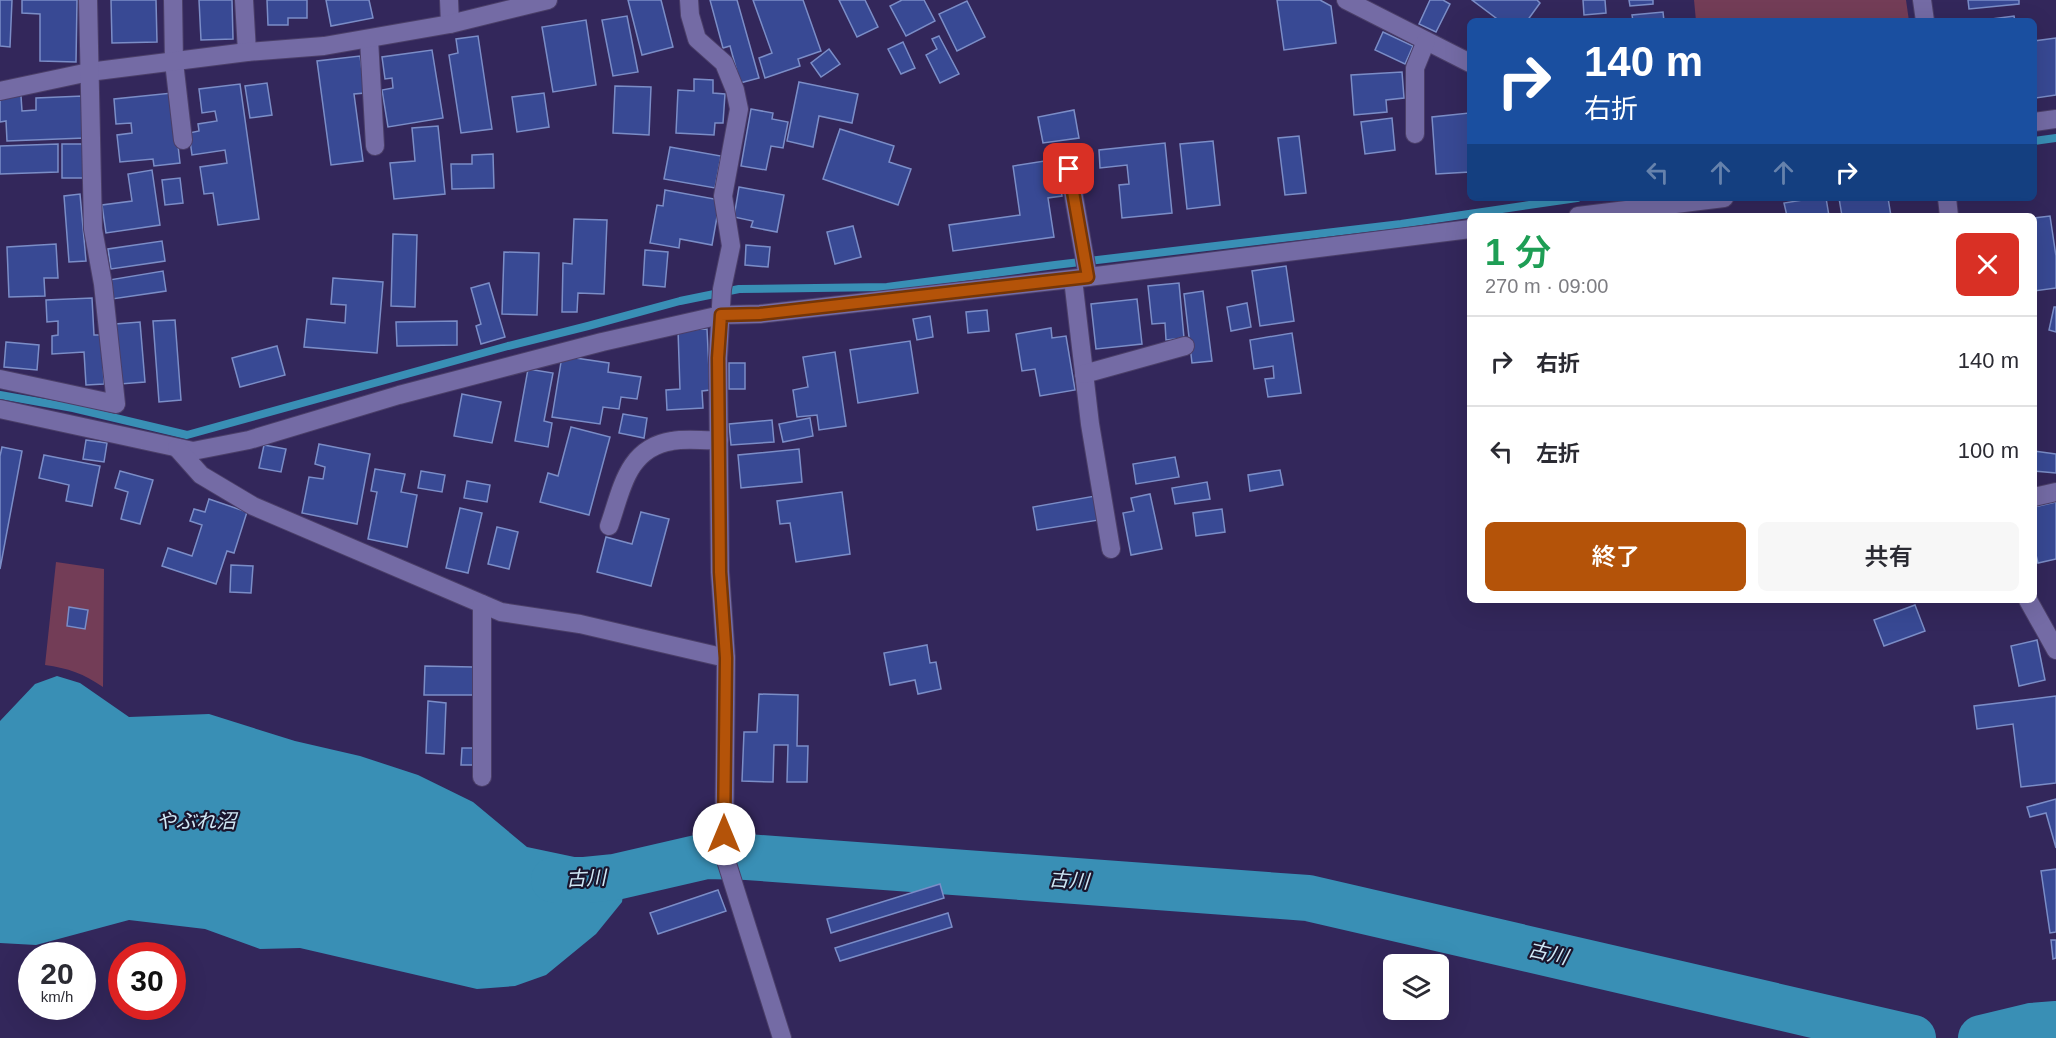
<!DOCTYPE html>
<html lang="ja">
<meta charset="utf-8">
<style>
body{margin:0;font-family:Arial,"Noto Sans JP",sans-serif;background:#f7f7f7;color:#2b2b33;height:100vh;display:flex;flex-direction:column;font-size:22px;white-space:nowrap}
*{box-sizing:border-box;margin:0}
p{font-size:20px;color:#7c7c81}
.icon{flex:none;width:33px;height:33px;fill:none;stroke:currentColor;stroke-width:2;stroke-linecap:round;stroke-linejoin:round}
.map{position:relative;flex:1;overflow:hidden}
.details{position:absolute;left:1467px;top:213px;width:570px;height:390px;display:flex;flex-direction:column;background:#fff;border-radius:9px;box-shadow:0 6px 24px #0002}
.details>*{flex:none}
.banner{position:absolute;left:1467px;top:18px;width:570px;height:183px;border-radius:9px;box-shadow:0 6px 24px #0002;background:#1a4fa0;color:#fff;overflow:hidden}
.tools{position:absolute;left:1383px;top:954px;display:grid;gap:12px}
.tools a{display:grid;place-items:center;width:66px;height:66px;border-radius:9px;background:#fff;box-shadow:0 6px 24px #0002;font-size:30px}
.speed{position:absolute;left:18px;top:942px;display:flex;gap:12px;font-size:30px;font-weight:700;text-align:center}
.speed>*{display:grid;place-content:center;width:78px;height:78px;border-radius:50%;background:#fff;box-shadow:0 6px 24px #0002;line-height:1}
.speed small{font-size:15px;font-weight:400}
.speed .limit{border:9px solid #d22;background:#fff;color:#111}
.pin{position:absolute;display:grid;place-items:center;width:51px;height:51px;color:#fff;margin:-26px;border-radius:12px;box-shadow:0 3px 9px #0006}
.me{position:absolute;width:66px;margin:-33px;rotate:0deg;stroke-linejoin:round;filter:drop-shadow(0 0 4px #0008)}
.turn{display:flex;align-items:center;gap:21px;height:126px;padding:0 18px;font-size:27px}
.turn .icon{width:78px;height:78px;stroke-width:2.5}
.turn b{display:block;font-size:42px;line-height:51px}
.lanes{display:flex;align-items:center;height:57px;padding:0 18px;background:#0003;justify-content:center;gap:30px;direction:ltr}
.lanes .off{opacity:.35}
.round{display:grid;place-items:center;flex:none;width:63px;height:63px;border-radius:9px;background:#f7f7f7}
.head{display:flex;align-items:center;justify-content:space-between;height:102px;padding:0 18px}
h1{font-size:36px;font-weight:600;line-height:45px;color:#1e9e55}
.cta{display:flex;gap:12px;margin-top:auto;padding:12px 18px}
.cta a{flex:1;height:69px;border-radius:9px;background:#b45309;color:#fff;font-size:24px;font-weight:600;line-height:69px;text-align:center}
.cta a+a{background:#f7f7f7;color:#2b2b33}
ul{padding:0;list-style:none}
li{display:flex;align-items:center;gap:18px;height:90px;padding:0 18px;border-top:2px solid #e1e1e2}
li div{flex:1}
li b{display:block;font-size:22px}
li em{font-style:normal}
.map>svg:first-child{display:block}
</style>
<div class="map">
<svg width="2056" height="1038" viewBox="0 0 2056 1038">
<rect width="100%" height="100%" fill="#33275b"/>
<g fill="#733d57">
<polygon points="1694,0 1906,0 1909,21 1696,21"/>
<path d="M56 562 104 569 103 687C84 674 68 668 45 665Z"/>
</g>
<polygon fill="#398fb5" points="57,676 80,683 129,717 209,714 295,741 360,756 418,775 473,802 527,847 584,859 607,869 625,882 622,902 596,934 546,975 515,986 477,989 300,948 260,949 205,929 129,920 36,945 0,943 0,721 35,684"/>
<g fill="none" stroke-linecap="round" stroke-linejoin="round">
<g stroke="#398fb5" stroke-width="8">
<polyline points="2034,141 2056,138"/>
<polyline points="0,395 73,408 187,435 508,346 588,326 680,301 739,289 887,287 1055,265 1401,224 1577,198"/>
</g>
<g stroke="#398fb5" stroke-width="46">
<polyline points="554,880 585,880 615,877 706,856 747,857 1308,898 1913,1038"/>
<polyline points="1981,1038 2031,1026 2056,1024"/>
</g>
</g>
<g fill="#384994" stroke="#7b8dc7" stroke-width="1.5">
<polygon points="0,0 12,0 10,47 0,46"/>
<polygon points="22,0 77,0 76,62 40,61 40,14 22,13"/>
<polygon points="111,0 156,0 157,42 112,43"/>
<polygon points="199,0 232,0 233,39 201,40"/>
<polygon points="267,0 307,0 307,18 288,18 288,25 268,25"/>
<polygon points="326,0 369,0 373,18 331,26"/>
<polygon points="628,0 661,0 673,47 642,55"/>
<polygon points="710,0 737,0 759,78 740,83 730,46 723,48"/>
<polygon points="753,0 803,0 821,51 798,59 800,66 765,78 759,58 772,53"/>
<polygon points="839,0 865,0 878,27 857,37"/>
<polygon points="902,0 924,0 935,21 906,36 890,6"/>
<polygon points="1277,0 1320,0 1331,6 1336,43 1284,50"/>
<polygon points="1430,0 1443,0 1450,4 1436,32 1419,24"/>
<polygon points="1472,0 1537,0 1540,3 1527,21 1500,21"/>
<polygon points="1583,0 1605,0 1606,13 1584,15"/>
<polygon points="1629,0 1653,0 1653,4 1630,6"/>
<polygon points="1968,0 2019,0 2019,4 1969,9"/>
<polygon points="967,1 985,37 957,51 939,14"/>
<polygon points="1663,12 1664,21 1633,21 1632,15"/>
<polygon points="627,16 638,72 613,76 602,20"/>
<polygon points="2014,16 2015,21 1992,21 1992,19"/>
<polygon points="586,20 596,85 553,92 542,27"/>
<polygon points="1383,32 1413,46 1405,64 1375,50"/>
<polygon points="478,36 492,129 461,133 449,55 458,53 456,39"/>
<polygon points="939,36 959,74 940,83 926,55 937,49 932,39"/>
<polygon points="2056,38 2056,95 2036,98 2034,41"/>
<polygon points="903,42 915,68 901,74 888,49"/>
<polygon points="829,49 840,64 821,77 811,63"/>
<polygon points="432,50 443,118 388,127 382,90 393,88 392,78 385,79 382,57"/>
<polygon points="360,56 365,93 354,94 363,161 331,165 317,61"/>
<polygon points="1402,72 1404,98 1386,100 1387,112 1354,115 1351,75"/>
<polygon points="694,79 713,80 713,93 725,94 723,123 715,123 714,135 676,133 678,90 694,91"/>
<polygon points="799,82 858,94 852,123 819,116 813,147 787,141"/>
<polygon points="267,83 272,115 250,118 245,86"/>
<polygon points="240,84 259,219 218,225 213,193 204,194 200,167 227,163 225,150 192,155 189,133 199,131 198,124 217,121 215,111 202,113 199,89"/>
<polygon points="615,86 651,87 649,135 613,133"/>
<polygon points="172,93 180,163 154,166 153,159 120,162 117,135 132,133 131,123 116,124 114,99"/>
<polygon points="544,93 549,127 517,132 512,97"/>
<polygon points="21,96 22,111 36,110 36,98 83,96 85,138 7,141 6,121 0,122 0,97"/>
<polygon points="751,109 773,113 772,119 788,122 783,148 771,146 766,170 741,166"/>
<polygon points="1074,110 1079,138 1043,143 1038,117"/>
<polygon points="1469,113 1470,172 1436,174 1432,117"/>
<polygon points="1392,118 1395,150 1365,154 1361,122"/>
<polygon points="438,126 445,194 394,199 390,163 415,161 412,128"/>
<polygon points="840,129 894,146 889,162 911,169 898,205 823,179"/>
<polygon points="1299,136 1306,193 1285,195 1278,138"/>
<polygon points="1213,141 1220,205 1187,209 1180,144"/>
<polygon points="1165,143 1172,213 1122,218 1119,185 1129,184 1127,165 1100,168 1099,150"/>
<polygon points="58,144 58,172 0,174 0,146"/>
<rect x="62" y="144" width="21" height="34"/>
<polygon points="670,147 721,156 715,188 664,179"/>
<polygon points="493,154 494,188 452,189 451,164 472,164 472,155"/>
<polygon points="1057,159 1062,196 1048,198 1054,237 953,251 949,225 1020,215 1013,166"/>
<polygon points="152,170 160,225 106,233 102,205 132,201 128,174"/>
<polygon points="180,178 183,203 165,205 162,180"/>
<polygon points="739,187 784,195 777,232 751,227 753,221 734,217"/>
<polygon points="665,190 720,200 712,245 680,239 679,248 650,243 657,205 663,206"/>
<polygon points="80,194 86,261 69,262 64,196"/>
<polygon points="1815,198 1826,198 1829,216 1787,216 1784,203"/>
<polygon points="1839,198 1888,198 1891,216 1842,216"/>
<polygon points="2050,216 2056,256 2056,288 2034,291 2034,218"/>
<polygon points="574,219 607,220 604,294 578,293 577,312 562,312 563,263 572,264"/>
<polygon points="853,226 861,257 835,264 827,232"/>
<polygon points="393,234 417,235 415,307 391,306"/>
<polygon points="162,241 165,261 111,269 108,249"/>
<polygon points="56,244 58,278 44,278 45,296 9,297 7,247"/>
<polygon points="746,245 770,247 768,267 745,265"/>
<polygon points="645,250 668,252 665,287 643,285"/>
<polygon points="504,252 539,253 537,315 502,314"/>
<polygon points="1286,266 1294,321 1260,326 1252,271"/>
<polygon points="163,271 166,291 112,299 109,280"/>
<polygon points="333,278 383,282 377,353 304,347 307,319 345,323 346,305 331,304"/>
<polygon points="489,283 505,337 481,344 476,326 481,324 471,288"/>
<polygon points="1179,283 1184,338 1166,340 1165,323 1152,324 1148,286"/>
<polygon points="1203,291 1212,361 1192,363 1184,294"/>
<polygon points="92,298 94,335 102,335 104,384 86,385 84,352 52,354 52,336 58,335 58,321 47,322 46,300"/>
<polygon points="1137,299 1142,344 1096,349 1091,304"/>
<polygon points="1247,303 1251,327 1231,331 1227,307"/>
<polygon points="2054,307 2056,307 2056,332 2049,330"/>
<polygon points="987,310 989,331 968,333 966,312"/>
<polygon points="930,316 933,337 917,340 913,319"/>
<polygon points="175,320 181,400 159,402 153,321"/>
<polygon points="457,321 457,345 397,346 396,322"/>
<polygon points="140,322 145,382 120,384 115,324"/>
<polygon points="1051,328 1052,338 1066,336 1075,390 1040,396 1035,369 1022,371 1016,334"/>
<polygon points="707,329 710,390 702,391 703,408 667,410 666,390 680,389 678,330"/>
<polygon points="1292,333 1301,393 1268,397 1265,379 1274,378 1273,366 1254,369 1250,340"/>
<polygon points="910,341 918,393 858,403 850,350"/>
<polygon points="6,342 39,345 37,370 4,367"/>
<polygon points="277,346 285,375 240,387 232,358"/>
<polygon points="835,352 846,426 819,430 817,415 797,417 793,390 808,387 803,357"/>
<polygon points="562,356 609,363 608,372 641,377 637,399 621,397 619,409 603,407 600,424 552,417"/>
<rect x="729" y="363" width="16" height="26"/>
<polygon points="528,369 553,373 544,421 552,423 548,447 515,441"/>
<polygon points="462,394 501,402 492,443 454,436"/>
<polygon points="623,414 647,418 644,438 619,433"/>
<polygon points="810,418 813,436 783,442 779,424"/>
<polygon points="772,420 774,442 731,445 729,424"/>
<polygon points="571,427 610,437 589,515 540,502 548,473 558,476"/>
<polygon points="86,440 107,443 104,462 83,459"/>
<polygon points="319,444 370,454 357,524 302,513 309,477 323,479 325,467 315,464"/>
<polygon points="264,445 286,449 281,472 259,468"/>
<polygon points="2,447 22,451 0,569 0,456"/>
<polygon points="799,449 802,482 741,488 738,455"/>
<polygon points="2034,451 2056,454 2056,473 2034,471"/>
<polygon points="44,455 100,466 92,506 66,501 69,485 39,478"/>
<polygon points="1175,457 1179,477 1136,484 1133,464"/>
<polygon points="375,469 405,474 401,492 417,495 407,547 368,539 377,492 371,491"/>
<polygon points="1280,470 1283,485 1250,491 1248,475"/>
<polygon points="120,471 153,480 140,524 121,519 128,492 115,488"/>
<polygon points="421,471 445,475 442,492 418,488"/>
<polygon points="467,481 490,485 487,502 464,498"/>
<polygon points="1207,482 1210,499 1175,504 1172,488"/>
<polygon points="842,492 850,554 796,562 790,523 780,524 777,501"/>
<polygon points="1150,494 1162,549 1131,555 1123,513 1134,511 1131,498"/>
<polygon points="1095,496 1099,520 1037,530 1033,507"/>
<polygon points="209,499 247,512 234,553 227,551 216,584 162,566 168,548 192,556 202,525 190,521 194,509 205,512"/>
<polygon points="2056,502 2056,559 2038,563 2034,547 2034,507"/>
<polygon points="460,508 482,513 468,573 446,568"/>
<polygon points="1222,509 1225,532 1196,536 1193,513"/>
<polygon points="641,512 669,519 651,586 597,572 606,537 632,544"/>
<polygon points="497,527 518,532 509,569 488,564"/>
<polygon points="231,565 253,566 251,593 230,592"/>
<polygon points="1915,605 1925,631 1884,646 1874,620"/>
<polygon points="69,607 88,610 85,629 67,626"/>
<polygon points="2037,640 2045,680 2019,686 2011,646"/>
<polygon points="927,645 930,663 936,662 941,689 918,694 915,680 890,685 884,653"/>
<polygon points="425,666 473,667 473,695 424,695"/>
<polygon points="759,694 798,695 797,746 808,746 807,782 787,782 788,745 774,745 773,782 742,781 744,732 757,732"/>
<polygon points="2056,696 2056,783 2021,787 2013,724 1977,729 1974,706"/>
<polygon points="428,701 446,703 444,754 426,753"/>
<polygon points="462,748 476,748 476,765 461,765"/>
<polygon points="2056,799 2056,848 2046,813 2030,817 2027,807"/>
<polygon points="2056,869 2056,932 2050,933 2041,871"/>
<polygon points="940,884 944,898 831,933 827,919"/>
<polygon points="718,890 726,911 658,934 650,913"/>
<polygon points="948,913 952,927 840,961 835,948"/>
<polygon points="2051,940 2056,940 2056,958 2053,959"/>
</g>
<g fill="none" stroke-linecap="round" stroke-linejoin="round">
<g stroke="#4b3f69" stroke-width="20">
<g id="street">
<polyline points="173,0 174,62 183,140"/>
<polyline points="244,0 247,52"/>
<polyline points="449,0 450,24"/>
<polyline points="689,0 690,15 697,39 724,63 735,90 739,109 723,196 731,246 722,289 718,358 720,572 726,658 724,854 782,1038"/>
<polyline points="1346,0 1470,63"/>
<polyline points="1922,0 1925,21"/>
<polyline points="369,39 375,146"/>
<polyline points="0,91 89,72 247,52 324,46 450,24 548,0"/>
<polyline points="2034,122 2056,119"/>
<polyline points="1415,134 1415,68 1426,41"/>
<polyline points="1069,169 1088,277"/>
<polyline points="1947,198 1949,216"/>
<polyline points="1578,216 1724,198"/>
<polyline points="1073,279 1090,424 1111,549"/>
<polyline points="1084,374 1185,346"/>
<polyline points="0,379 116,404 103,284 93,229 88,0"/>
<polyline points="0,409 193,451 249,440 399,395 602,342 721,315 760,314 1088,277 1470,229"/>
<polyline points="177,448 201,475 253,506 501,612 580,624 726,658"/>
<polyline points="2034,497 2056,492"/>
<path d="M609 526C622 489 627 448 672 441 687 438 704 441 719 440"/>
<polyline points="2028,600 2056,650"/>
<polyline points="482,604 482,777"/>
</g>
</g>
<use href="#street" stroke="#746ba5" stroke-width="18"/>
</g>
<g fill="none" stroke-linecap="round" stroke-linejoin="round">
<g stroke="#753606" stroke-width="15">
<polyline id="route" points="724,834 726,658 720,572 718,358 721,315 760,314 1088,277 1069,169"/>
</g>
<use href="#route" stroke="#b45309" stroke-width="10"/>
</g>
<g text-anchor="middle" stroke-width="4.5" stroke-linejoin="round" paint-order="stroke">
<g font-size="20" font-style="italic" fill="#d0e8f5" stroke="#1a152d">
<text x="196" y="828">やぶれ沼</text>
<text transform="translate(586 878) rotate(-2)" y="7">古川</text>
<text transform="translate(1069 880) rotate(4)" y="7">古川</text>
<text transform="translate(1548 953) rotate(13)" y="7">古川</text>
</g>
</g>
</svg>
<div class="tools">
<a><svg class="icon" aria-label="layers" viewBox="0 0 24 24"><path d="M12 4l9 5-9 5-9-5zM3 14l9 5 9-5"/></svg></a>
</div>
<div class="speed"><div>20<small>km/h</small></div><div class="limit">30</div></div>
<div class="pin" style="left:1069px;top:169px;background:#d93025"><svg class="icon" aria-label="arrive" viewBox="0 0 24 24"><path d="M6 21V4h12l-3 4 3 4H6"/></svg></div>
<svg class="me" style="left:724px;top:834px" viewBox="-20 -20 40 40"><circle r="19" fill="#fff"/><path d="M0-13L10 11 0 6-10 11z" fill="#b45309"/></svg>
<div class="banner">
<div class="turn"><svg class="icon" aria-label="right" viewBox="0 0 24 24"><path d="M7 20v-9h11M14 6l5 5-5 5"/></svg><div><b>140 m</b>右折</div></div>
<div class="lanes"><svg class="icon off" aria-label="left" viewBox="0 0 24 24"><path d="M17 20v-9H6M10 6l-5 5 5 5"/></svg><svg class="icon off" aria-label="ahead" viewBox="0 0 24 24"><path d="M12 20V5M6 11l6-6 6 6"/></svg><svg class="icon off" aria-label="ahead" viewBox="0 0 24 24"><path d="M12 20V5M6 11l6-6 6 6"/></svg><svg class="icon" aria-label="right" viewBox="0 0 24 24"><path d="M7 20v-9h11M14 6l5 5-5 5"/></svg></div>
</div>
<section class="details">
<div class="head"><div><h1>1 分</h1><p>270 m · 09:00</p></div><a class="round" style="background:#d93025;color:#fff"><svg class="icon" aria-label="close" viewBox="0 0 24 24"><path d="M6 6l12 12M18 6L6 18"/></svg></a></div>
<ul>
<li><svg class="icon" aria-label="right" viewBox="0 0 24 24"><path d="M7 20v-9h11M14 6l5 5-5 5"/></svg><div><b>右折</b></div><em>140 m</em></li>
<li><svg class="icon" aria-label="left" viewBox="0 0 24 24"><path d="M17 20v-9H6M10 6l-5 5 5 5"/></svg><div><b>左折</b></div><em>100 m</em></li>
</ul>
<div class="cta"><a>終了</a><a>共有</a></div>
</section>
</div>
